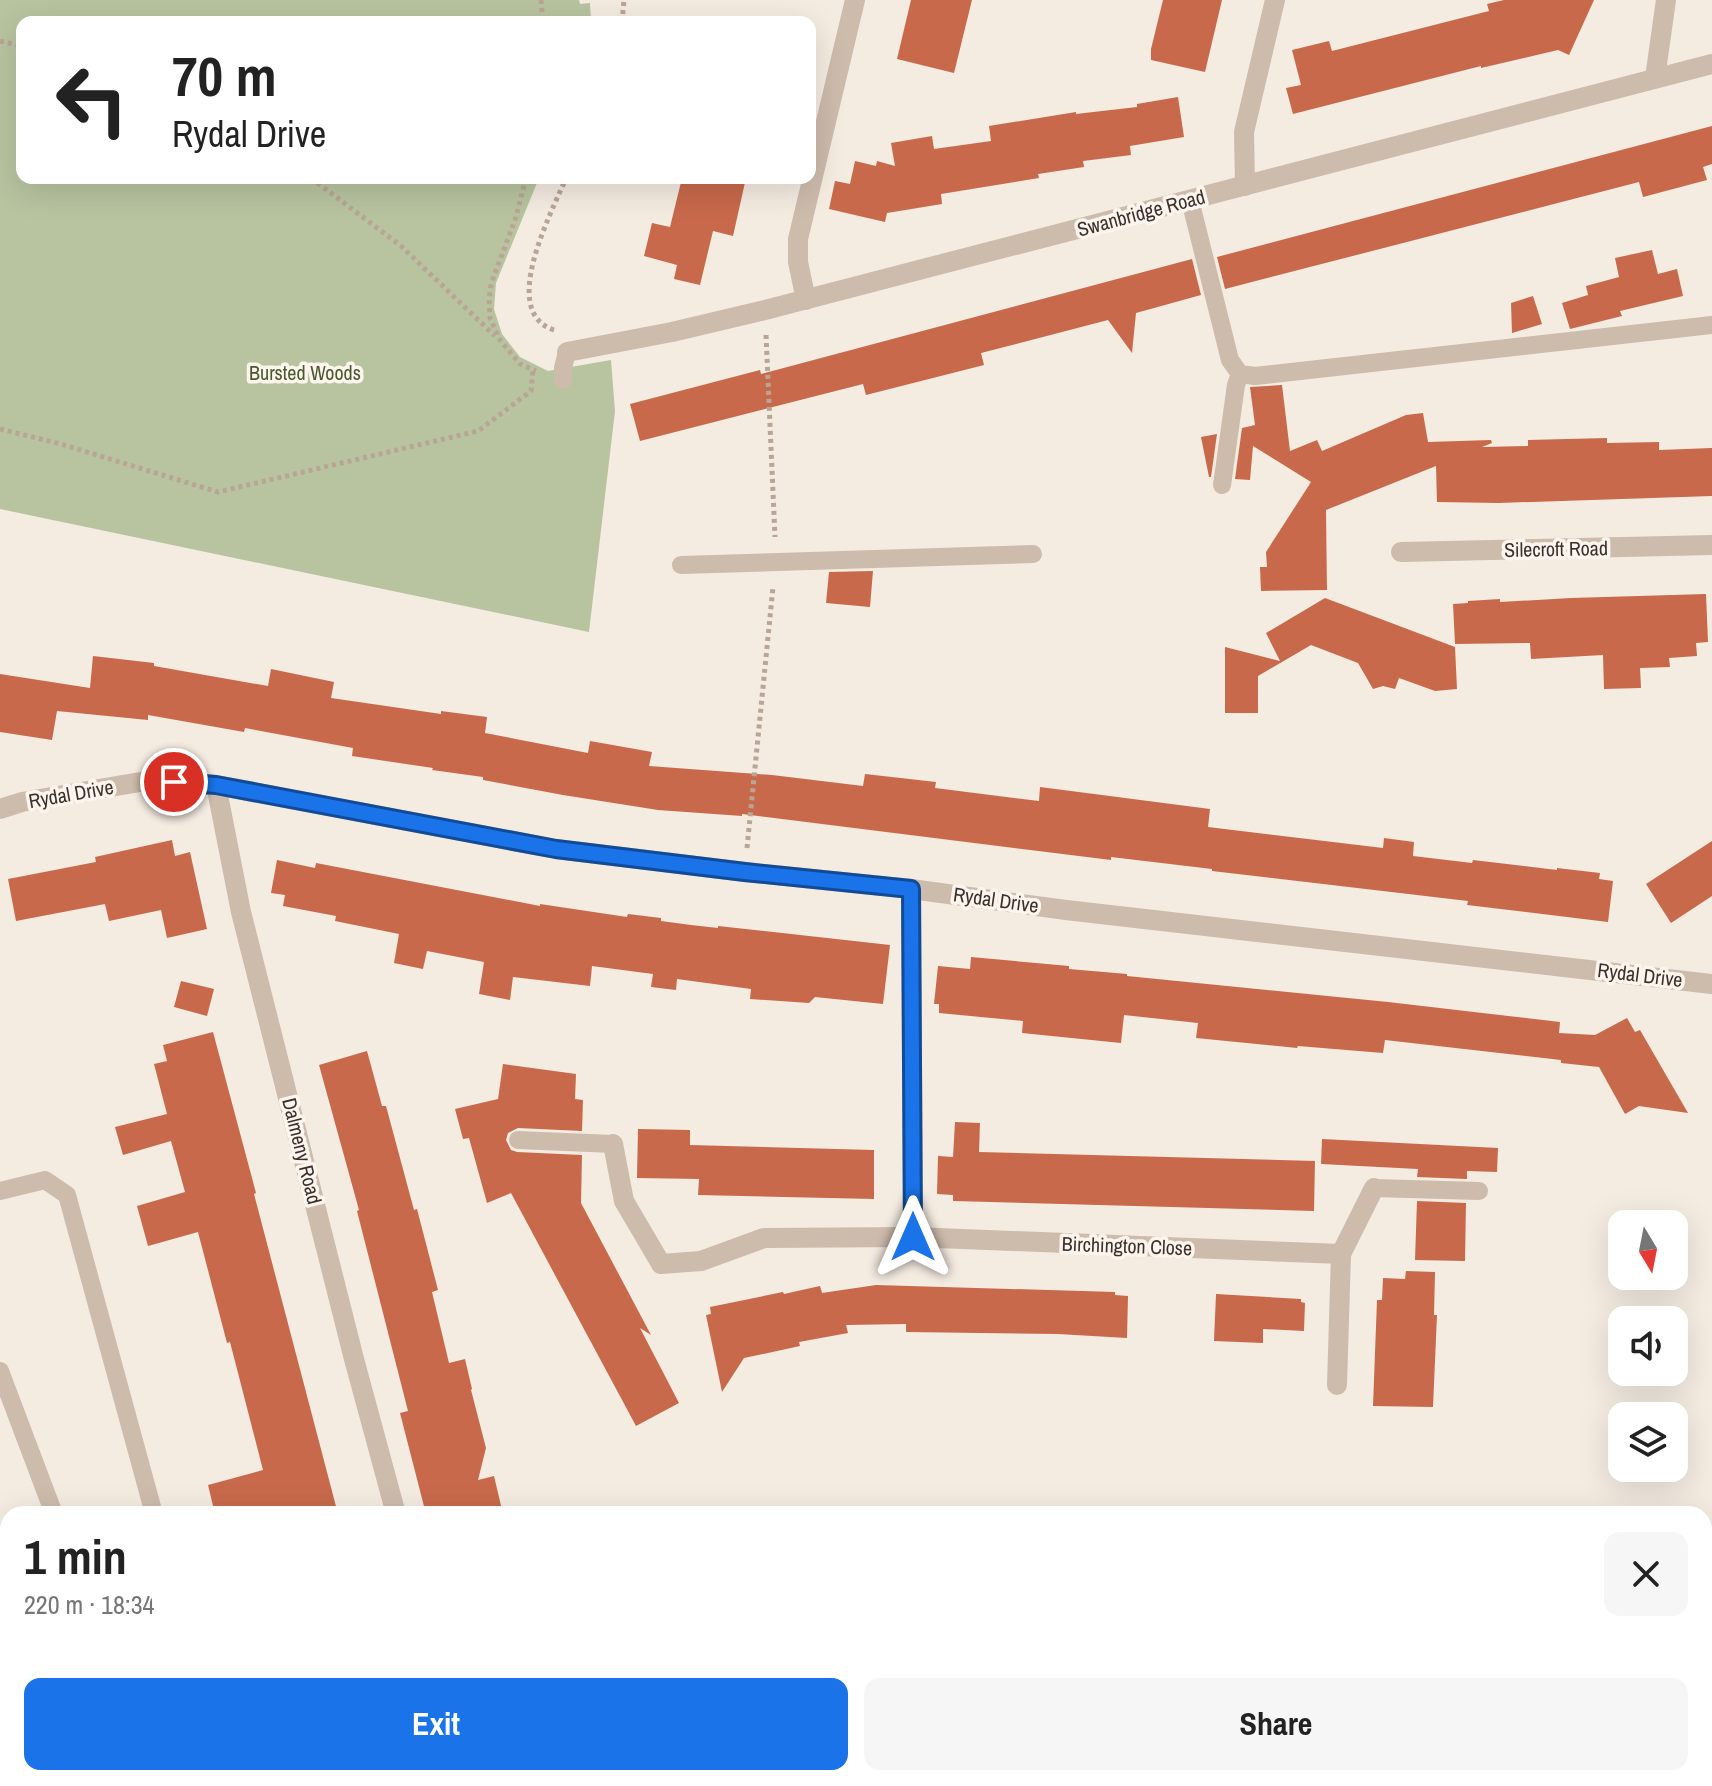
<!DOCTYPE html>
<meta charset="utf-8">
<style>
body{margin:0;font-family:"Archivo Narrow",sans-serif;background:#f6f6f6;color:#222;height:100vh;display:flex;flex-direction:column;font-size:30px;white-space:nowrap}
*{box-sizing:border-box;margin:0}
p{font-size:26px;color:#767676}
.icon{flex:none;width:44px;height:44px;fill:none;stroke:currentColor;stroke-width:2;stroke-linecap:round;stroke-linejoin:round}
.map{position:relative;flex:1;overflow:hidden}
.details{position:absolute;left:0px;top:1506px;width:1712px;height:280px;display:flex;flex-direction:column;background:#fff;border-radius:24px 24px 0 0;box-shadow:0 8px 32px #0002}
.details>*{flex:none}
.banner{position:absolute;left:16px;top:16px;width:800px;height:168px;border-radius:16px;box-shadow:0 8px 32px #0002;background:#fff;color:#222;overflow:hidden}
.needle{width:52px;rotate:170deg}
.fabs{position:absolute;left:1608px;top:1210px;display:grid;gap:16px}
.fabs a{display:grid;place-items:center;width:80px;height:80px;border-radius:16px;background:#fff;box-shadow:0 8px 32px #0002;font-size:40px}
.pin{position:absolute;display:grid;place-items:center;width:68px;height:68px;color:#fff;margin:-34px;border:4px solid #fff;border-radius:50%;box-shadow:0 2px 8px #0007}
.me{position:absolute;width:88px;margin:-44px;rotate:0deg;stroke-linejoin:round;filter:drop-shadow(0 0 6px #0008)}
.turn{display:flex;align-items:center;gap:28px;height:168px;padding:0 24px;font-size:36px}
.turn .icon{width:104px;height:104px;stroke-width:2.5}
.turn b{display:block;font-size:56px;line-height:68px}
.round{display:grid;place-items:center;flex:none;width:84px;height:84px;border-radius:16px;background:#f6f6f6}
.headline{display:flex;align-items:center;justify-content:space-between;height:136px;padding:0 24px}
h1{font-size:48px;font-weight:700;line-height:60px}
.cta{display:flex;gap:16px;margin-top:auto;padding:16px 24px}
.cta a{flex:1;height:92px;border-radius:16px;background:#1a73e8;color:#fff;font-size:32px;font-weight:700;line-height:92px;text-align:center}
.cta a+a{background:#f6f6f6;color:#222}
.map>svg:first-child{display:block}
</style>
<div class="map">
<svg width="1712" height="1786" viewBox="0 0 1712 1786">
<rect width="100%" height="100%" fill="#f4ebe1"/>
<polygon fill="#b8c4a0" points="0,0 579,0 580,4 590,3 591,22 22,22 22,178 539,178 496,283 494,309 502,334 520,357 548,371 611,360 615,411 589,632 0,509"/>
<g fill="#c8694b">
<polygon points="911,0 972,0 954,73 897,59"/>
<polygon points="1163,0 1222,0 1205,72 1151,60 1151,49"/>
<polygon points="1504,0 1594,0 1569,55 1558,50 1481,68 1481,66 1293,114 1286,88 1301,85 1292,50 1329,41 1332,51 1489,11 1487,4"/>
<polygon points="1178,97 1184,137 1130,146 1131,155 1083,161 1084,167 1038,174 1039,178 941,194 942,204 887,213 885,222 829,209 835,181 850,184 855,161 876,166 877,161 895,166 891,143 932,136 934,149 991,141 989,126 1076,112 1076,114 1137,107 1137,104"/>
<polygon points="1712,126 1712,164 1703,167 1707,180 1643,197 1639,182 1225,289 1217,257"/>
<polygon points="682,178 746,178 733,236 713,231 700,285 674,279 677,265 644,256 652,223 670,227"/>
<polygon points="1652,250 1658,274 1677,269 1683,296 1620,311 1622,316 1570,329 1562,303 1588,295 1586,286 1619,277 1615,258"/>
<polygon points="1192,259 1201,295 1136,313 1132,353 1108,320 981,353 984,365 866,395 863,384 640,441 630,404 760,370 761,374"/>
<polygon points="1533,296 1542,324 1512,333 1511,303"/>
<polygon points="1282,385 1290,451 1317,440 1322,451 1406,415 1423,413 1428,442 1491,440 1492,443 1482,447 1528,446 1528,440 1607,438 1607,443 1659,442 1659,450 1712,448 1712,496 1499,503 1437,502 1436,466 1326,510 1327,590 1261,591 1260,567 1267,567 1266,552 1311,482 1253,446 1250,480 1235,479 1242,428 1255,425 1250,387"/>
<polygon points="1217,434 1211,477 1209,477 1201,437"/>
<polygon points="873,571 870,607 826,603 829,572"/>
<polygon points="1706,594 1708,642 1696,643 1697,656 1669,658 1670,667 1640,668 1641,688 1604,689 1603,655 1531,659 1530,643 1455,644 1453,604 1468,603 1468,601 1500,599 1500,602 1571,598"/>
<polygon points="1325,598 1455,647 1457,689 1435,691 1399,678 1395,689 1383,686 1373,689 1358,663 1311,645 1258,676 1258,713 1225,713 1225,647 1280,661 1266,633"/>
<polygon points="93,656 154,663 154,666 268,686 271,669 334,682 331,698 441,714 441,711 487,717 485,733 588,753 590,741 652,752 649,766 772,775 863,786 865,774 936,782 935,788 1039,801 1040,787 1210,809 1208,827 1383,848 1384,838 1414,842 1413,856 1472,863 1473,860 1557,870 1557,868 1600,873 1599,879 1613,881 1608,922 1467,905 1468,901 1212,871 1212,869 1111,857 1111,860 742,814 742,816 658,810 563,795 483,780 483,777 432,770 433,768 352,756 353,748 245,728 244,732 148,715 148,720 57,711 52,740 0,732 0,674 90,688"/>
<polygon points="172,840 175,856 190,852 207,929 167,938 161,910 109,921 105,904 16,921 8,879 96,862 95,857"/>
<polygon points="1712,841 1712,896 1671,923 1646,884"/>
<polygon points="277,860 315,868 316,863 540,906 540,904 627,917 628,914 661,918 661,921 691,925 718,928 718,926 890,945 883,1004 815,997 809,1003 750,999 751,989 677,979 676,990 651,987 653,974 592,966 590,986 513,977 510,1000 479,994 484,962 427,951 423,969 394,963 399,934 335,921 336,916 283,906 285,895 271,893"/>
<polygon points="971,957 1069,966 1069,969 1127,974 1127,976 1388,1002 1560,1022 1559,1033 1595,1035 1627,1018 1635,1032 1640,1030 1688,1113 1639,1106 1625,1114 1599,1067 1561,1063 1561,1060 1385,1040 1383,1053 1298,1046 1297,1048 1196,1038 1198,1023 1124,1015 1121,1043 1022,1033 1023,1021 939,1013 939,1004 934,1004 938,966 970,969"/>
<polygon points="181,981 214,989 207,1016 174,1007"/>
<polygon points="213,1032 256,1193 254,1194 338,1514 215,1514 208,1485 263,1470 230,1342 227,1343 198,1232 148,1246 137,1206 185,1192 171,1141 123,1155 115,1127 167,1114 154,1064 167,1061 163,1045"/>
<polygon points="367,1051 382,1106 386,1106 414,1210 417,1209 438,1290 432,1292 449,1363 465,1359 472,1389 471,1390 486,1448 478,1480 494,1476 503,1514 426,1514 400,1413 408,1411 357,1211 359,1210 319,1065"/>
<polygon points="503,1064 576,1074 575,1099 583,1100 582,1131 518,1128 508,1133 506,1140 511,1150 517,1152 582,1155 581,1203 651,1335 640,1328 679,1403 636,1426 511,1193 487,1203 469,1138 463,1139 455,1109 498,1099"/>
<polygon points="955,1122 980,1123 979,1152 1315,1161 1314,1211 953,1201 953,1195 937,1194 938,1156 953,1157"/>
<polygon points="638,1129 690,1130 690,1145 874,1150 874,1199 698,1195 699,1179 637,1178"/>
<polygon points="1322,1139 1498,1148 1497,1172 1467,1171 1467,1179 1417,1177 1418,1169 1321,1164"/>
<polygon points="1417,1201 1466,1203 1465,1261 1415,1260"/>
<polygon points="1406,1271 1435,1272 1434,1315 1437,1315 1433,1407 1373,1406 1377,1300 1382,1300 1383,1278 1405,1279"/>
<polygon points="876,1285 1115,1292 1115,1295 1128,1296 1127,1338 1058,1334 906,1332 906,1324 846,1325 848,1333 799,1342 800,1346 744,1358 722,1392 706,1315 711,1314 710,1307 783,1292 784,1294 820,1286 822,1293"/>
<polygon points="1216,1294 1301,1299 1301,1302 1305,1303 1304,1331 1263,1329 1263,1343 1214,1341"/>
</g>
<g fill="none" stroke-linecap="round" stroke-linejoin="round">
<g stroke="#b9a596" stroke-width="5" stroke-dasharray="4 4" stroke-linecap="butt">
<polyline points="541,0 543,22"/>
<polyline points="622,22 624,0"/>
<polyline points="0,41 22,46"/>
<polyline points="311,178 401,246 495,336"/>
<polyline points="526,178 516,217 491,284 489,300 490,318 500,340 520,364 536,371"/>
<path d="M554 330C498 312 552 212 566 178"/>
<polyline points="766,335 775,537"/>
<polyline points="0,429 61,444 218,492 478,431 531,391 533,370"/>
<polyline points="747,848 773,587"/>
</g>
<g stroke="#cdbbac" stroke-width="18">
<polyline points="1190,200 1230,360 1240,374 1255,376 1712,325"/>
<polyline points="563,380 563,368 567,352"/>
<polyline points="1222,485 1236,385 1240,374"/>
<polyline points="681,565 1033,554"/>
<polyline points="518,1140 613,1144"/>
<polyline points="1374,1188 1479,1191"/>
<polyline points="0,1191 45,1180 67,1195 154,1514"/>
<polyline points="0,1371 54,1514"/>
<polyline points="0,1625 8,1639"/>
<polyline points="1338,1786 1340,1778"/>
</g>
<g stroke="#cdbbac" stroke-width="20">
<polyline points="1655,78 1666,0"/>
<polyline points="1245,186 1244,132 1275,0"/>
<polyline points="806,300 798,262 798,239 855,0"/>
<polyline points="567,352 672,332 765,310 1712,64"/>
<polyline points="1401,552 1712,545"/>
<polyline points="216,785 241,912 354,1359 396,1514"/>
<polyline points="0,809 22,802 152,780 216,785 556,849 745,872 911,889 1066,910 1712,984"/>
<polyline points="911,889 913,1237"/>
<polyline points="613,1144 624,1201 661,1264 701,1261 764,1238 913,1237 1341,1254 1374,1188"/>
<polyline points="1337,1385 1341,1254"/>
<polyline points="467,1778 470,1786"/>
</g>
<g stroke="#cdbbac" stroke-width="20">
<polyline points="1665,1778 1680,1786"/>
<polyline points="482,1786 493,1778"/>
</g>
</g>
<g fill="none" stroke-linecap="round" stroke-linejoin="round">
<g stroke="#114b97" stroke-width="20">
<polyline id="route" points="174,782 216,785 556,849 745,872 911,889 913,1237"/>
</g>
<use href="#route" stroke="#1a73e8" stroke-width="14"/>
</g>
<g text-anchor="middle" stroke-width="7" stroke-linejoin="round" paint-order="stroke">
<g font-size="20" fill="#3b302b" stroke="#fbf5ee">
<text transform="translate(1141 213) rotate(-15)" y="7">Swanbridge Road</text>
<text transform="translate(1556 549) rotate(-1)" y="7">Silecroft Road</text>
<text transform="translate(71 794) rotate(-10)" y="7">Rydal Drive</text>
<text transform="translate(996 900) rotate(8)" y="7">Rydal Drive</text>
<text transform="translate(1640 975) rotate(7)" y="7">Rydal Drive</text>
<text transform="translate(302 1151) rotate(76)" y="7">Dalmeny Road</text>
<text transform="translate(1127 1246) rotate(2)" y="7">Birchington Close</text>
</g>
<g font-size="20" fill="#4a5a2e" stroke="#fbf5ee">
<text x="305" y="380">Bursted Woods</text>
</g>
</g>
</svg>
<div class="fabs">
<a><svg class="needle" viewBox="-14 -14 28 28"><path d="M0-13l5 13h-10z" fill="#e53935"/><path d="M0 13l5-13h-10z" fill="#767676"/></svg></a>
<a><svg class="icon" aria-label="sound" viewBox="0 0 24 24"><path d="M4 9h4l5-4v14l-5-4H4zM17 9q2 3 0 6"/></svg></a>
<a><svg class="icon" aria-label="layers" viewBox="0 0 24 24"><path d="M12 4l9 5-9 5-9-5zM3 14l9 5 9-5"/></svg></a>
</div>
<div class="pin" style="left:174px;top:782px;background:#d93025"><svg class="icon" aria-label="arrive" viewBox="0 0 24 24"><path d="M6 21V4h12l-3 4 3 4H6"/></svg></div>
<svg class="me" style="left:913px;top:1237px" viewBox="-20 -20 40 40"><path d="M0-17L14 15 0 8-14 15z" fill="#1a73e8" stroke="#fff" stroke-width="4"/></svg>
<div class="banner">
<div class="turn"><svg class="icon" aria-label="left" viewBox="0 0 24 24"><path d="M17 20v-9H6M10 6l-5 5 5 5"/></svg><div><b>70 m</b>Rydal Drive</div></div>
</div>
<section class="details">
<div class="headline"><div><h1>1 min</h1><p>220 m · 18:34</p></div><a class="round"><svg class="icon" aria-label="close" viewBox="0 0 24 24"><path d="M6 6l12 12M18 6L6 18"/></svg></a></div>
<div class="cta"><a>Exit</a><a>Share</a></div>
</section>
</div>
